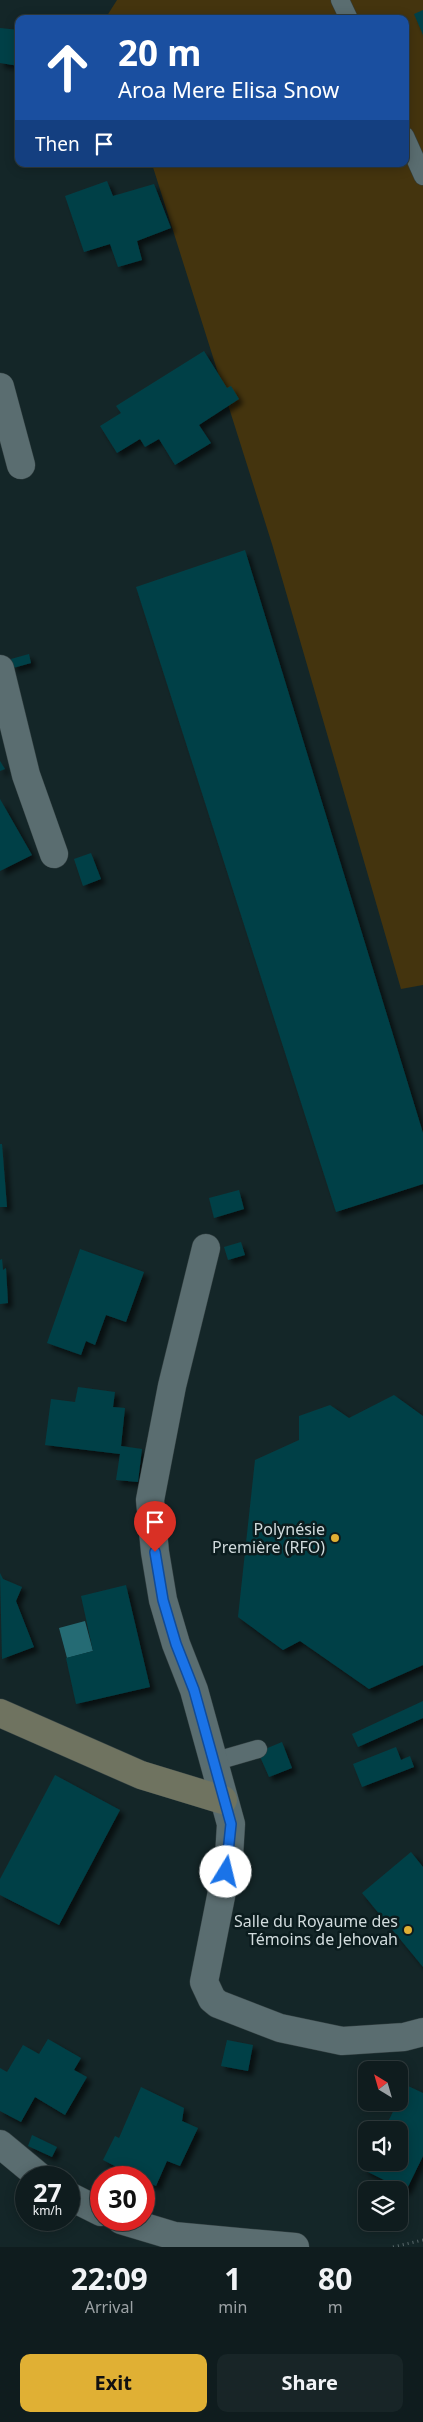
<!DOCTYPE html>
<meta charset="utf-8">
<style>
body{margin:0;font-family:"Noto Sans",sans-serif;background:#182527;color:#f1f3f6;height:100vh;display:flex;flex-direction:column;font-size:19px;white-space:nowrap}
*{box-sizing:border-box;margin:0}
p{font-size:16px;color:#9ba1a4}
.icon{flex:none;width:28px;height:28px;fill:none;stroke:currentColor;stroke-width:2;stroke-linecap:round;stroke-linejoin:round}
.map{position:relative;height:2247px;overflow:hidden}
.side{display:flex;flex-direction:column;background:#0f1c1e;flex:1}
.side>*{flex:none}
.banner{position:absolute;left:15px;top:15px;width:394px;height:152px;border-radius:10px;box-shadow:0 2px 12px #0003,0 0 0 1px #2f3a3c;background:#1a4fa0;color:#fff;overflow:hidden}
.needle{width:32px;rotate:323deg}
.tools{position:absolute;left:358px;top:2061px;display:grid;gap:10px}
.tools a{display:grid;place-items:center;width:50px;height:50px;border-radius:10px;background:#0f1c1e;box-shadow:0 2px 12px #0003,0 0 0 1px #2f3a3c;font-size:25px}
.speed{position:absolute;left:15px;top:2166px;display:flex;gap:10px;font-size:25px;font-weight:700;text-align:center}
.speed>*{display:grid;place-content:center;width:65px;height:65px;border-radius:50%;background:#0f1c1e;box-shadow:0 2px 12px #0003,0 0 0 1px #2f3a3c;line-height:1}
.speed small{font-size:12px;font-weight:400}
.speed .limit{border:8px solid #d22;background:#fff;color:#111}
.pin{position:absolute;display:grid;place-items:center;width:42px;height:42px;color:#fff;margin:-51px -21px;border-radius:50% 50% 50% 0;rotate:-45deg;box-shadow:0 0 5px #0007}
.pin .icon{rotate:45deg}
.me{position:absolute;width:55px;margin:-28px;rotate:9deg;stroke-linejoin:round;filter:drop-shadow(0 0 4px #0008)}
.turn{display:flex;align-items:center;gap:18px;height:105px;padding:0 20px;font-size:22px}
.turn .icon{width:65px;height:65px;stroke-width:2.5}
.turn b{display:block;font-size:35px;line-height:42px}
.then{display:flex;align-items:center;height:48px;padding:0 20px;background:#0003;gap:10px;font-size:19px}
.eta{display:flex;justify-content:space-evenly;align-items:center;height:85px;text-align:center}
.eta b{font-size:30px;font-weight:700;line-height:35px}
.action{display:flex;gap:10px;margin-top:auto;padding:10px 20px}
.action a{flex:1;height:58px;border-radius:10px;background:#e0b034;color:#111;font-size:20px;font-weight:700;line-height:58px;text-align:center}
.action a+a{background:#182527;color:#f1f3f6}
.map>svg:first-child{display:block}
</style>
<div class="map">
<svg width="423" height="2247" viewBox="0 0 423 2247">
<defs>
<filter id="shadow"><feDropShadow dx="4.5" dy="4.5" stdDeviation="2.5" flood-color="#0009"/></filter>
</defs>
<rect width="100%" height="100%" fill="#142628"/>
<polygon fill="#44340e" points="117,0 423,0 423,985 401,989 272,544 152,164 405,164 405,19 105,19"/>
<polygon fill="#256b74" points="85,1621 93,1651 67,1658 59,1628"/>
<g fill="#064047" filter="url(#shadow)">
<polygon points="423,10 423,35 414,14"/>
<polygon points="0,28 19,30 19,66 0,63"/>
<polygon points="107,181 113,196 154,184 171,228 137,241 142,260 118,267 110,244 84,252 65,196"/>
<polygon points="204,351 227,388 231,386 239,399 199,425 211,443 175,465 159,439 145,447 140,439 117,453 100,426 121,413 116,406"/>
<polygon points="245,550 423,1133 423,1184 336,1212 136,587"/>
<polygon points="29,654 31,663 13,668 11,659"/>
<polygon points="0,761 5,769 0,771"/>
<polygon points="0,799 32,855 0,871"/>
<polygon points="91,853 101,879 83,886 74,859"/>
<polygon points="0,1144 2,1144 7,1207 0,1207"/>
<polygon points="239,1190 244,1209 214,1218 209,1198"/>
<polygon points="241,1242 245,1255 228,1260 224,1247"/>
<polygon points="80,1249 144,1272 126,1322 106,1315 95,1345 86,1341 81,1355 47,1343"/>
<polygon points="2,1259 3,1270 6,1268 8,1303 0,1304 0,1260"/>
<polygon points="78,1387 115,1392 113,1407 125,1408 121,1446 142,1449 138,1482 116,1480 120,1454 45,1445 51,1399 75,1402"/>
<polygon points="394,1395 423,1416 423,1665 369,1689 300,1641 283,1650 238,1617 255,1460 299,1440 299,1416 330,1405 349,1418"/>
<polygon points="0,1573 3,1579 22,1587 16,1601 34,1647 2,1659"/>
<polygon points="126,1585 150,1687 76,1704 66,1658 93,1651 81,1596"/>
<polygon points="423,1701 423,1718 358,1747 352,1734"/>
<polygon points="282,1742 292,1768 269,1777 258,1752"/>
<polygon points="396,1747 401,1760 410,1756 414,1767 362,1787 353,1764"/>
<polygon points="55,1775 120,1810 59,1925 0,1895 0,1879"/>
<polygon points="411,1852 423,1867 423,1967 362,1893"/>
<polygon points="48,2039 81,2058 74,2070 87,2077 65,2115 35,2097 21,2122 0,2111 0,2068 7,2072 23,2045 39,2054"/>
<polygon points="227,2040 253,2045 248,2071 221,2066"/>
<polygon points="406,2085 423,2093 423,2156 406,2191 364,2170 368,2162 399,2162 399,2130 384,2130"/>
<polygon points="141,2087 184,2108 182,2121 198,2128 180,2166 167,2161 156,2186 144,2181 144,2178 138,2178 103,2160 115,2136 119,2138"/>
<polygon points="32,2135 57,2147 52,2157 28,2146"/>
</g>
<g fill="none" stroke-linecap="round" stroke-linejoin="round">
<g stroke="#334042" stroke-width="19">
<g id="lane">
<polyline points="340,0 349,19"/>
<polyline points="405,136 423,176"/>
<polyline points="213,1762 258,1749"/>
</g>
</g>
<g stroke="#334042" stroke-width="29">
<g id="street">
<polyline points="0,387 21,465"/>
<polyline points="0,669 26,775 54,854"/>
<polyline points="206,1248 172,1386 150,1500 155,1552 163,1600 176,1644 194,1690 231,1824 229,1856 204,1982 212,1999 218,2004 280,2028 342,2041 404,2037 423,2032"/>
<polyline points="0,2144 41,2178"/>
<polyline points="69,2196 101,2212"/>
<polyline points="121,2220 174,2236 295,2247"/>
</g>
</g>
<g stroke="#334042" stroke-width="29">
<polyline id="secondary" points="0,1713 141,1775 223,1800"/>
</g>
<polyline stroke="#5a696b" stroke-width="3" stroke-dasharray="1 4" stroke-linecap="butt" points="393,2247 423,2240"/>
<use href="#lane" stroke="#5a6d70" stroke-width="18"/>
<use href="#street" stroke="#5a6d70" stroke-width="28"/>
<use href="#secondary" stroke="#6f7360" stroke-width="28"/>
</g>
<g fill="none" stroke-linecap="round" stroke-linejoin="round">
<g stroke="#114b97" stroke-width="12">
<polyline id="route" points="155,1552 163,1600 176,1644 194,1690 231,1824 226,1872"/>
</g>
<use href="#route" stroke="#1a73e8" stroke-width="9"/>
</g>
<g fill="#e0b034" stroke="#0b1c1e" stroke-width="2">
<circle cx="335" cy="1538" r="5"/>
<circle cx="408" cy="1930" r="5"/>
</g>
<g text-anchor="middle" stroke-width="5" stroke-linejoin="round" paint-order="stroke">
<g font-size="16" fill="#d1dbdd" stroke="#0b1c1e" text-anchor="end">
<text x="325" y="1535">Polynésie<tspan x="325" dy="18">Première (RFO)</tspan></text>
<text x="398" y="1927">Salle du Royaume des<tspan x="398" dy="18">Témoins de Jehovah</tspan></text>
</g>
</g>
</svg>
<div class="tools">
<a><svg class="needle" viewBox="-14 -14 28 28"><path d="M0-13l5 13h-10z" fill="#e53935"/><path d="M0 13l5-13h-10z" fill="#9ba1a4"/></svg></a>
<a><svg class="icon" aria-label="sound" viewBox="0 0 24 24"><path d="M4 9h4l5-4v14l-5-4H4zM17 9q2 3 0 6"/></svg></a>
<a><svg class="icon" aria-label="layers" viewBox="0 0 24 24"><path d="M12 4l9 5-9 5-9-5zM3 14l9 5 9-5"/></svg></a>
</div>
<div class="speed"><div>27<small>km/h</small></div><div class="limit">30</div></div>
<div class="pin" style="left:155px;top:1552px;background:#d93025"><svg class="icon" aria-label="arrive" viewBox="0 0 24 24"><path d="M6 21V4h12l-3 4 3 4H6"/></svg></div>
<svg class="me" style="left:226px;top:1872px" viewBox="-20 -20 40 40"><circle r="19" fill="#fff"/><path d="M0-13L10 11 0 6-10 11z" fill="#1a73e8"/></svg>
<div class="banner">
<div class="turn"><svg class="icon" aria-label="ahead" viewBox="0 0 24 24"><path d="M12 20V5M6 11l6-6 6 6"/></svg><div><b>20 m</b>Aroa Mere Elisa Snow</div></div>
<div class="then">Then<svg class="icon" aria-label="arrive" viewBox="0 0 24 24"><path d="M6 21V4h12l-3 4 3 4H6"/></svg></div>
</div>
</div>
<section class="side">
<div class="eta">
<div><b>22:09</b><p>Arrival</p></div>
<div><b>1</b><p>min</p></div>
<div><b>80</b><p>m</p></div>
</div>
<div class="action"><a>Exit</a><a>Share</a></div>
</section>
